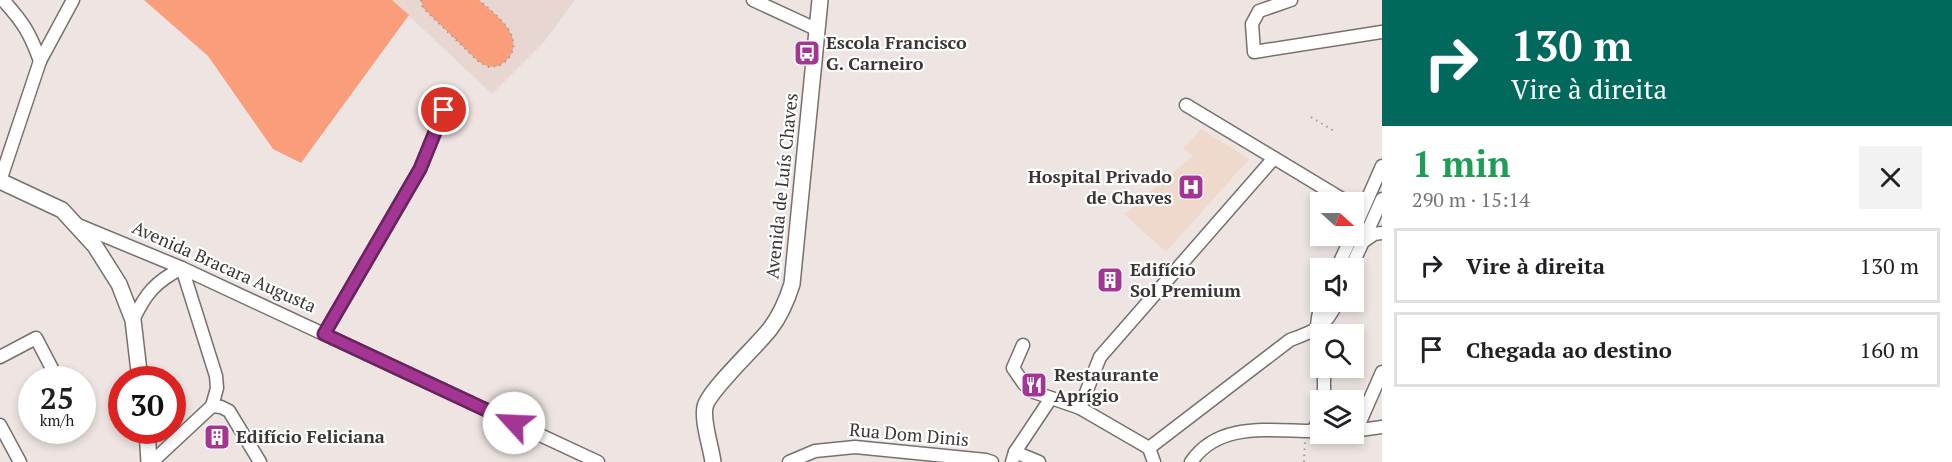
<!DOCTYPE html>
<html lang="pt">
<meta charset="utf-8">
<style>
body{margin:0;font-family:"PT Serif",serif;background:#f2f2f2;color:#202124;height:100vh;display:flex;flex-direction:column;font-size:22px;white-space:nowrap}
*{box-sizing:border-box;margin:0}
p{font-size:20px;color:#757577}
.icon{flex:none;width:33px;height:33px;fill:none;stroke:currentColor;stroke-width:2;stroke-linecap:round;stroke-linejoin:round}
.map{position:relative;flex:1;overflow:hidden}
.drawer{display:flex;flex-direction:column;background:#fff;width:570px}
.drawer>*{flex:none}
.guide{background:#00695c;color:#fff;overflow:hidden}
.needle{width:39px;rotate:111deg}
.buttons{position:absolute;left:1310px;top:192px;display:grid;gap:12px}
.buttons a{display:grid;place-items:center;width:54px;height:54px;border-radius:0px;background:#fff;box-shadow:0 3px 9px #0003;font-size:30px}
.speed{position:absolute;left:18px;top:366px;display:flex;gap:12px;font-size:30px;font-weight:700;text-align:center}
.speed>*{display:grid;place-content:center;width:78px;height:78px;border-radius:50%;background:#fff;box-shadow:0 3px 9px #0003;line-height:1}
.speed small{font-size:15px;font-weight:400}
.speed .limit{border:9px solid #d22;background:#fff;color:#111}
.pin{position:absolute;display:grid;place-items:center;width:51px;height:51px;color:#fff;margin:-26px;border:3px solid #fff;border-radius:50%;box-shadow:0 2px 6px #0007}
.me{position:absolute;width:66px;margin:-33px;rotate:295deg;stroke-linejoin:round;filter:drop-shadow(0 0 4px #0008)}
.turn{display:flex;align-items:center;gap:21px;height:126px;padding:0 30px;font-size:27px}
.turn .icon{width:78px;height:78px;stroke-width:2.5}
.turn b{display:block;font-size:42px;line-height:51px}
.round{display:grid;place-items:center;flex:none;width:63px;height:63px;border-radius:0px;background:#f2f2f2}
.head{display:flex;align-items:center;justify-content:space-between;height:102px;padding:0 30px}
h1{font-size:36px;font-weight:700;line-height:45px;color:#1e9e55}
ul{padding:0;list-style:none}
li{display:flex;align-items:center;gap:18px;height:75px;margin:0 12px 9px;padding:0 18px;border:3px solid #e0e0e0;border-radius:0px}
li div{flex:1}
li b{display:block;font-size:22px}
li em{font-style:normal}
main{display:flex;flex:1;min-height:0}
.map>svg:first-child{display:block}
</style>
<main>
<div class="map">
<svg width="1382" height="462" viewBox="0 0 1382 462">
<rect width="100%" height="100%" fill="#eee5e2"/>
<polygon fill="#e8d7d1" points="392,0 575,0 544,42 492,94"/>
<polygon fill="#efd8cc" points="1201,129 1249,159 1166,252 1124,214 1193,156 1183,149"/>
<g fill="#f99d7b">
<polygon points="144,0 392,0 409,15 301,163 273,149 208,56"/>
<path d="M421 0H479C493 13 524 34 510 56 508 60 502 64 499 66L489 67 479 62 423 8Z"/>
</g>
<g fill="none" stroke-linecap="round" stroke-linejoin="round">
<g stroke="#77706d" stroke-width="15">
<g id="minor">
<path d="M3 0C23 22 30 33 40 61"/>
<polyline points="753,0 818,30"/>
<polyline points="1291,0 1259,11 1252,24 1254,52 1382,32"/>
<polyline points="1186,105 1342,199 1344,202"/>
<polyline points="0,181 40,61 73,0"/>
<polyline points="78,225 182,268 598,462"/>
<polyline points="1353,232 1382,166"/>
<polyline points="1337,268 1352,236 1364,241 1374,234 1382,233"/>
<polyline points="1351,268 1382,199"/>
<path d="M133 320C146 293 155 282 182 268L216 376 217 388 212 406"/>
<polyline points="324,334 420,169 444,110"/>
<path d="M1320 342C1315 328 1317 315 1323 302"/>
<polyline points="1023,345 1013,368 1024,384 1034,392 1080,408 1149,448 1154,462"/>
<polyline points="0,357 36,338 58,380"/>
<polyline points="1324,400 1324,368"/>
<polyline points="212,406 221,407 229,411 260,462"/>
<polyline points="1080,408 1100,357 1274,158"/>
<polyline points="0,425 20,462"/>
<polyline points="1313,431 1320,417"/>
<polyline points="1353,431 1382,427"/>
<polyline points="1356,431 1382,372"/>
<path d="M1149 448 1290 340C1315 331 1326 327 1337 302"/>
<polyline points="1015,452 1039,462"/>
<polyline points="152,462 212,406"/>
<polyline points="789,462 815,451 855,447 986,460 992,462"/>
<polyline points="1012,462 1015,452 1051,398"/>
<path d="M1191 462C1220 419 1276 432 1320 431"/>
</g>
</g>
<g stroke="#77706d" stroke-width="18">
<g id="major">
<polyline points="0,181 62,210 95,246 119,284 133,320 140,380"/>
<polyline points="147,430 149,462"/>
<path d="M713 462C711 447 702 421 705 407 708 391 757 346 770 329 780 316 787 300 792 284L820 0"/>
</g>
</g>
<g stroke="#a29b99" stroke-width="2" stroke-dasharray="1.5 4.5" stroke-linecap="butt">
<path d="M421 0 423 8 479 62 489 67 499 66C502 64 508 60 510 56 524 34 493 13 479 0"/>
<polyline points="1311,117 1334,131"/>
<polyline points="1304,462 1305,440"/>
</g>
<use href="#minor" stroke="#fff" stroke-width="12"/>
<use href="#major" stroke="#fff" stroke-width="15"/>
</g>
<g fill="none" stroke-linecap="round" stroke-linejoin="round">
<g stroke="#6a2260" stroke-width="15">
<polyline id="route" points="444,110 420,169 324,334 514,423"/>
</g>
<use href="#route" stroke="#a33593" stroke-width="10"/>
</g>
<defs>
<g id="bus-square" transform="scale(1.35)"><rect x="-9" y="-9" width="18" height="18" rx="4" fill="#a33593" stroke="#fff"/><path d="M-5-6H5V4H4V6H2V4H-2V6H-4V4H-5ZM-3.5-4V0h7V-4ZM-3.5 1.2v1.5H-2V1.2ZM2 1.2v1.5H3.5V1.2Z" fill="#fff"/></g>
<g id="hospital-square" transform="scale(1.35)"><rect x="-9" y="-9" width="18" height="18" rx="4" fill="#a33593" stroke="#fff"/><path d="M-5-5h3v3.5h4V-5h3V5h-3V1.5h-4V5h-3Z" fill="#fff"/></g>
<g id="building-square" transform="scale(1.35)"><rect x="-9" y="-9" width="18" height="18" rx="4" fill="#a33593" stroke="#fff"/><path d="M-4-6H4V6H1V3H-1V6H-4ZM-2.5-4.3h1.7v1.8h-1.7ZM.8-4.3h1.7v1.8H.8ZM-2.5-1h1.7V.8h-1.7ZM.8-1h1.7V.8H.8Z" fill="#fff"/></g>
<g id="restaurant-square" transform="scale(1.35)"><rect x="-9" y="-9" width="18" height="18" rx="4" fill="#a33593" stroke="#fff"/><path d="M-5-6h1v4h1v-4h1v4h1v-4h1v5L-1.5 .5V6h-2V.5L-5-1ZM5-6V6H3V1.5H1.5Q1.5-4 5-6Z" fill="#fff"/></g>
</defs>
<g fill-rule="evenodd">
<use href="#bus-square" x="807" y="53"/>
<use href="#hospital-square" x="1191" y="187"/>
<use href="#building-square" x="1110" y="280"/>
<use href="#restaurant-square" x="1034" y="385"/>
<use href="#building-square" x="217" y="437"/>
</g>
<g text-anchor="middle" stroke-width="4.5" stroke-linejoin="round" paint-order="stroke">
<g font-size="18" font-weight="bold" fill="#3a3635" stroke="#fff" text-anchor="start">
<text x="826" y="49">Escola Francisco<tspan x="826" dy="21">G. Carneiro</tspan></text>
<text x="1172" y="183" text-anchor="end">Hospital Privado<tspan x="1172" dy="21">de Chaves</tspan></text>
<text x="1130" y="276">Edifício<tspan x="1130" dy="21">Sol Premium</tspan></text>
<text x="1054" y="381">Restaurante<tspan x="1054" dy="21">Aprígio</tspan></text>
<text x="236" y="443">Edifício Feliciana</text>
</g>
<g font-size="18" fill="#3a3635" stroke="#fff">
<text transform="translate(782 186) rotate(-84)" y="6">Avenida de Luís Chaves</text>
<text transform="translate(224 267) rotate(24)" y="6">Avenida Bracara Augusta</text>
<text transform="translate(909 435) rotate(5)" y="6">Rua Dom Dinis</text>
</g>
</g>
</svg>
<div class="buttons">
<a><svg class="needle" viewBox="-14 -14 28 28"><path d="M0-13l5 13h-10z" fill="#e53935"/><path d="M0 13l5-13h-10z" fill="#757577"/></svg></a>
<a><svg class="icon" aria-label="sound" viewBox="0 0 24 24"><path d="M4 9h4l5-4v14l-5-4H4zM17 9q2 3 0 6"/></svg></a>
<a><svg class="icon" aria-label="search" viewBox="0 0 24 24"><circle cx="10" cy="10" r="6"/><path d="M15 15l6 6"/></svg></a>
<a><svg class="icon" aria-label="layers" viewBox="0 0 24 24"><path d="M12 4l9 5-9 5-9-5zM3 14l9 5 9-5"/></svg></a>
</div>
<div class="speed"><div>25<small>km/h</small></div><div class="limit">30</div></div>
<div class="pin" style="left:444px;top:110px;background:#d93025"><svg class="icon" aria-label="arrive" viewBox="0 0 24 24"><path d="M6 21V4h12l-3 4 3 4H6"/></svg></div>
<svg class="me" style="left:514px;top:423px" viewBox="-20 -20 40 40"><circle r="19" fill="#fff"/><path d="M0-13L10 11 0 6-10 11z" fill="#a33593"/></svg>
</div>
<section class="drawer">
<div class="guide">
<div class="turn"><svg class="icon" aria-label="right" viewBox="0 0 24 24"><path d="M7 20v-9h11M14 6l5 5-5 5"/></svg><div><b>130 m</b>Vire à direita</div></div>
</div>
<div class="head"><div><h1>1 min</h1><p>290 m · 15:14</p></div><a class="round"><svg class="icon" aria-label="close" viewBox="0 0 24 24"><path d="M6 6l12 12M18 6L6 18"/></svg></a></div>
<ul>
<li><svg class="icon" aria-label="right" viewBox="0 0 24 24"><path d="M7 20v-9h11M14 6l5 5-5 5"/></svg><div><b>Vire à direita</b></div><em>130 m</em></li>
<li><svg class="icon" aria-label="arrive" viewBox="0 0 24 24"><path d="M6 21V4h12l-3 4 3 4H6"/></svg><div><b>Chegada ao destino</b></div><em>160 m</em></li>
</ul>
</section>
</main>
